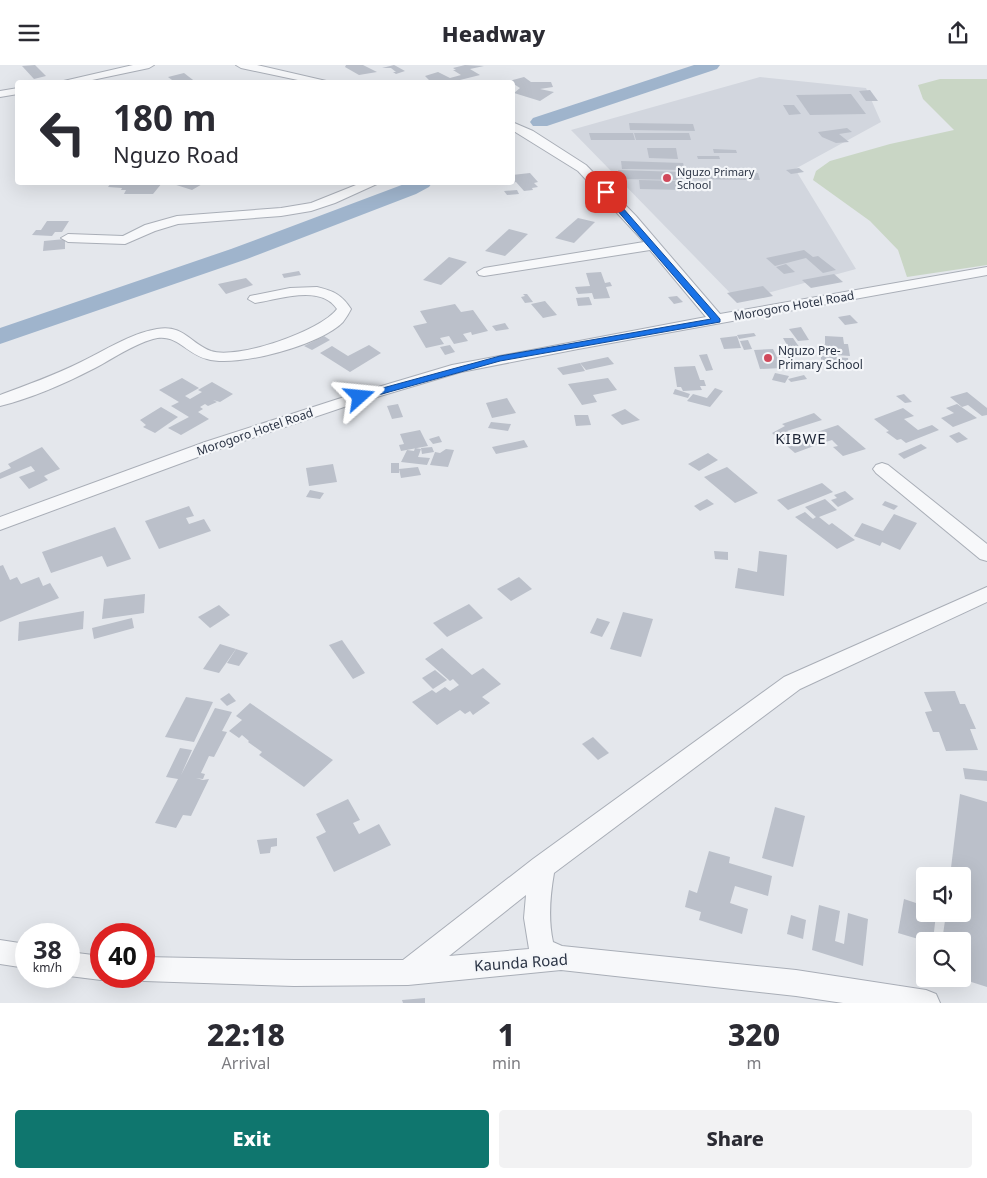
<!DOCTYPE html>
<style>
body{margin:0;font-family:"Noto Sans",sans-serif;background:#f2f2f3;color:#2b2b33;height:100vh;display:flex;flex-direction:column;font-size:19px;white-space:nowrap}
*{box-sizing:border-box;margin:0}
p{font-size:16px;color:#7c7c81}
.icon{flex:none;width:28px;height:28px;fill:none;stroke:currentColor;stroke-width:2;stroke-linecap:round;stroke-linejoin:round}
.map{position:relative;height:938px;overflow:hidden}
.sheet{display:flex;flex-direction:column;background:#fff;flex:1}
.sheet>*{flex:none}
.guide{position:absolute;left:15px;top:15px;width:500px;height:105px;border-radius:5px;box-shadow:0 5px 20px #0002;background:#fff;color:#2b2b33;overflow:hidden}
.buttons{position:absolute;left:916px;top:802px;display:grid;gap:10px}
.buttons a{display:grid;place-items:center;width:55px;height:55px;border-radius:5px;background:#fff;box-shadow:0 5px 20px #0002;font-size:25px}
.speed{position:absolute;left:15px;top:858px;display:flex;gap:10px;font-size:25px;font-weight:700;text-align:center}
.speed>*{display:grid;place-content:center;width:65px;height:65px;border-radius:50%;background:#fff;box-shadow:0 5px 20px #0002;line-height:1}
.speed small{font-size:12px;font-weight:400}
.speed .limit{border:8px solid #d22;background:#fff;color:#111}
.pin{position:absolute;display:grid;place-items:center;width:42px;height:42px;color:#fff;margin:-21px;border-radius:10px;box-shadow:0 2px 8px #0006}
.me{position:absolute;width:55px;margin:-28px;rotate:72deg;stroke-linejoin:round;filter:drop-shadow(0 0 4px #0008)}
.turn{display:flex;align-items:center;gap:18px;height:105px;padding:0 15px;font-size:22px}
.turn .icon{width:65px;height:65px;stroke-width:2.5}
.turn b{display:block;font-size:35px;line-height:42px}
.eta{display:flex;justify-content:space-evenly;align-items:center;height:85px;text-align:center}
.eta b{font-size:30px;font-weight:800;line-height:35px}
.cta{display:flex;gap:10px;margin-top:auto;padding:10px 15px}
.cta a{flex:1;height:58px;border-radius:5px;background:#0f766e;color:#fff;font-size:20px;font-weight:800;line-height:58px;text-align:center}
.cta a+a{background:#f2f2f3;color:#2b2b33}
header{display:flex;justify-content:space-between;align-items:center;height:65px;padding:0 15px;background:#fff;font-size:22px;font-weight:800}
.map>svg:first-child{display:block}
</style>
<header><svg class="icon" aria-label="menu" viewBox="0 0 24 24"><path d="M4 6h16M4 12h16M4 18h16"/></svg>Headway<svg class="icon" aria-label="share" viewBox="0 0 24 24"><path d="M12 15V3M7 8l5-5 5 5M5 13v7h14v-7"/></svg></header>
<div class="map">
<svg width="987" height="938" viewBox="0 0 987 938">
<rect width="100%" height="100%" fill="#e4e7ec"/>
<polygon fill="#d2d6de" points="760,12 866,23 881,57 795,104 856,204 738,236 571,65"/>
<polygon fill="#c9d6c5" points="940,14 987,14 987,200 907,212 898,185 870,156 813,115 816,106 830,96 890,79 954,65 923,34 918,20"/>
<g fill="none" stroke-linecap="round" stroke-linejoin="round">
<g fill="#9fb4cc" fill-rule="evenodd">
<polygon points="694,0 720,0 717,4 547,61 533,61 530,57 533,53"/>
<polygon points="407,118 432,118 429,122 416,129 247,194 0,279 0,263 231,184"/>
</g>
</g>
<g fill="#bbc0ca">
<polygon points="35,0 46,11 34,14 22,1"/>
<polygon points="346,0 363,0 377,7 359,10 345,2"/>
<polygon points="394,0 396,1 405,6 396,9 393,7 396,7 391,3 382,3"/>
<polygon points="465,0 484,1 470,4 480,10 456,16 432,18 425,11 438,7 450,13 461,10 453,5 456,5 453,3"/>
<polygon points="184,8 197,18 176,18 168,12"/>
<polygon points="524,12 531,17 551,17 553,22 540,24 554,27 540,36 514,28 520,23 509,16"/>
<polygon points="870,25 878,36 866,36 859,26"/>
<polygon points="851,29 866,49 810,50 796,30"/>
<polygon points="783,40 794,40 801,49 789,50"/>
<polygon points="629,58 693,59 695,66 630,65"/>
<polygon points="847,63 852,67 839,69 849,77 836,78 822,72 818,67"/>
<polygon points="589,68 633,68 635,75 591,75"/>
<polygon points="634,68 689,68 691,75 636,75"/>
<polygon points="647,83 676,83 678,94 649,93"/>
<polygon points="713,84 736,85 737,88 714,88"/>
<polygon points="697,91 719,91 720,94 698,94"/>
<polygon points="621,96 683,98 685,105 622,104"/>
<polygon points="799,103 804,107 791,109 786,105"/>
<polygon points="618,105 682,107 683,115 620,114"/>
<polygon points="683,106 758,108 760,115 685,114"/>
<polygon points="530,108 538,117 534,118 538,122 532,123 533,125 524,126 516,117 512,118 512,110"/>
<polygon points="639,115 683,116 684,125 640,124"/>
<polygon points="111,118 162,118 153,129 124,129 126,125 121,125 122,123 108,122"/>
<polygon points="170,118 204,118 192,125"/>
<polygon points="517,125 519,129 507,130 504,126"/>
<polygon points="578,153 595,157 574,178 555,173"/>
<polygon points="47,156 69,156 62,167 55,167 52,171 32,170 36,165 41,165"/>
<polygon points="509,164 528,169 505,191 485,186"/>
<polygon points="65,174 65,184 43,186 44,176"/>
<polygon points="804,185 813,192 818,191 836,205 823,208 806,193 775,201 766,193"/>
<polygon points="449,192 467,197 441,220 423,215"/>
<polygon points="786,199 795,207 784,209 776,202"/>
<polygon points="299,206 301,210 284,213 282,209"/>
<polygon points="601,207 605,218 610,217 612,221 606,222 610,233 594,234 592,228 578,229 575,222 590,221 586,208"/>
<polygon points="834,209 843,217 811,223 802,215"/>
<polygon points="246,213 253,220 226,229 218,219"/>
<polygon points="763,221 773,231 737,238 727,228"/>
<polygon points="523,229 527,229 533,237 525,238 521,232 525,231"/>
<polygon points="677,231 683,237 674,239 668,232"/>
<polygon points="589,232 592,240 578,241 576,233"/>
<polygon points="545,236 557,250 543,253 531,239"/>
<polygon points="455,239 461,247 473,245 488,266 472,270 471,267 463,269 468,276 454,279 449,271 440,273 444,279 426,283 413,261 427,258 420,246"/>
<polygon points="850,250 858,258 845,260 838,252"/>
<polygon points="505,258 509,264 496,266 492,261"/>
<polygon points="801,262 809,275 798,276 789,264"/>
<polygon points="754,268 756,271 739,274 737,270"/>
<polygon points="324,271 330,275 312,285 304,281"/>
<polygon points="737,271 741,283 724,284 720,273"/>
<polygon points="825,271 843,272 844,279 848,279 850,291 822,289 821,279 825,279"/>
<polygon points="783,273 793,273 802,286 791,287"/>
<polygon points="748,275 752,284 744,285 740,276"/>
<polygon points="369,280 381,288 350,307 320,288 332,281 348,291"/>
<polygon points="450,280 455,287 445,290 440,282"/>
<polygon points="773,284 782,303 760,304 754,285"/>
<polygon points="707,289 713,305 706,306 699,290"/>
<polygon points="821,291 848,293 849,301 821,299"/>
<polygon points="608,292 614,299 586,305 580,298"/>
<polygon points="799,295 804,302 795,303 790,296"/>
<polygon points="580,298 585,306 563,310 557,303"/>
<polygon points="695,301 700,315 704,315 706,321 700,321 702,325 683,326 681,322 677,322 674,302"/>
<polygon points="775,308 789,311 785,318 772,315"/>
<polygon points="804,310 807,314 791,317 788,314"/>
<polygon points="182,313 199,323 185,331 190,334 202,327 198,325 212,317 233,329 220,337 213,335 217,337 208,341 205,339 200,342 203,344 198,347 209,354 181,370 168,363 189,352 171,341 179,337 159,325"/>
<polygon points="608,313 617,325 593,330 597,337 582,340 568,319"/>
<polygon points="715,323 723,326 710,342 687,336 693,329 707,333"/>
<polygon points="675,324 690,329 688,333 673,329"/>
<polygon points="967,327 987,343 987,350 982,351 968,340 962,342 950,332"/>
<polygon points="904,329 912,337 905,338 896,331"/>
<polygon points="507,333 516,348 492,353 486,338"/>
<polygon points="398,339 403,352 392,354 387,341"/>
<polygon points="957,339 960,341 977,353 953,362 941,353 954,348 946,343"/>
<polygon points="161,342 178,352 155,368 143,362 146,360 140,355"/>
<polygon points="903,343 914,351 904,354 918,365 932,360 939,365 906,378 901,374 897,375 886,367 889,366 874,354"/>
<polygon points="625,344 640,355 622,360 611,350"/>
<polygon points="814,348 822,355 787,366 801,377 807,375 814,381 795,388 772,368 785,361 782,359"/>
<polygon points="574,350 588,350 591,360 576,361"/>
<polygon points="491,357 511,359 508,366 488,363"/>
<polygon points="838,360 866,384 843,391 833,382 838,381 832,375 816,380 805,371"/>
<polygon points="420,365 428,381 401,386 399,380 404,379 400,369"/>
<polygon points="959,367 968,374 957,378 949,371"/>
<polygon points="439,371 442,377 433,379 429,374"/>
<polygon points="524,375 528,382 496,389 492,382"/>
<polygon points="921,379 927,383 904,394 898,389"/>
<polygon points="42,382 60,404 44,411 48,415 29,424 19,412 35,406 31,401 0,414 0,408 11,403 8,399"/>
<polygon points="432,382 434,387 422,389 421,383"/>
<polygon points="415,383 421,384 418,392 430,393 427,400 401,397 407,385 414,386"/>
<polygon points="446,384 454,385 448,402 430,400 435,387 440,388"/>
<polygon points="708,388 718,395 699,406 688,399"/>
<rect x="391" y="398" width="8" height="10"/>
<polygon points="333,399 337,417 309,421 306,403"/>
<polygon points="418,402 421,410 401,413 399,404"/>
<polygon points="727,402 758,428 735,438 704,412"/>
<polygon points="822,418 833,427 788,445 777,435"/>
<polygon points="310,425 324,428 320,434 306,432"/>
<polygon points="845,426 854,434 838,442 831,435 837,433 834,430"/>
<polygon points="707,434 714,439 700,446 694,441"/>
<polygon points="825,434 837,445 819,452 829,460 832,458 855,475 837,484 795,452 805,447 813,454 816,452 805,442"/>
<polygon points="885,436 898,441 894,445 882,440"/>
<polygon points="189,441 194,451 186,453 189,459 204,454 211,466 159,484 145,456"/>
<polygon points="894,449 917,458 900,485 882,477 880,481 854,471 862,458 883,466"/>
<polygon points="115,462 131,494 107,502 102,491 51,508 42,487"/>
<polygon points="714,486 728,487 728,495 715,494"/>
<polygon points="759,486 787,490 784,531 735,523 738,503 757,507"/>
<polygon points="3,500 10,515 17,512 21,519 39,512 43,521 50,518 59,533 0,557 0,501"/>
<polygon points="519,512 532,524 511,536 497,524"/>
<polygon points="145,529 144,548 102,554 104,534"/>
<polygon points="469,539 483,553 447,572 433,558"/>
<polygon points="219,540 230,550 210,563 198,552"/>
<polygon points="84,546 83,564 18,576 19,557"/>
<polygon points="623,547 653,554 641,592 610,584"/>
<polygon points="132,553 134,563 94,574 92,563"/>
<polygon points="597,553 610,557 602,572 590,568"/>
<polygon points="342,575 365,608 353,614 329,580"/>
<polygon points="220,579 236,584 219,608 203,604"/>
<polygon points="442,583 472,610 483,603 501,619 482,632 490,638 473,650 470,646 465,649 460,645 437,660 412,637 432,625 436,628 445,622 450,626 459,620 453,614 450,616 425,594"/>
<polygon points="236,584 248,588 239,601 227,598"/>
<polygon points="435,605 447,615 433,624 422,613"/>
<polygon points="955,626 960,639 965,639 976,664 970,664 978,685 946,686 939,667 933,667 925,647 932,646 924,627"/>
<polygon points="229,628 236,636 227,641 220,634"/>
<polygon points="186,632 213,637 194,677 165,672"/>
<polygon points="250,638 333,695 304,722 259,690 262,687 248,677 249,676 242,670 239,673 229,666 242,655 236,651"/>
<polygon points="215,643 232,647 222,666 227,667 214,692 209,691 201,708 205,709 203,714 196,713 203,715 209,714 191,751 183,750 176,763 155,758 178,714 166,712 180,683 192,685 181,710"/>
<polygon points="593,672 609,688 598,695 582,679"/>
<polygon points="963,703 987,706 987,716 965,714"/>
<polygon points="960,729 987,737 987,922 962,914 962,876 942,876 946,849 962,849 962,811 950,811"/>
<polygon points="348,734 360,755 353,758 359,769 379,759 391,780 334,807 316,772 326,767 316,749"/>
<polygon points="775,742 805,751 793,802 762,793"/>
<polygon points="277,773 277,781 271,782 270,788 260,789 257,775"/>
<polygon points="709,786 730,792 729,798 772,811 768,831 735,821 730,838 748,844 742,869 699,855 701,847 685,842 689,825 697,828"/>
<polygon points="904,834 925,841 925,849 936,849 933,876 925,876 898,868"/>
<polygon points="819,840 840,846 835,876 844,879 848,848 868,854 863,901 812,885"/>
<polygon points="791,850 806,855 803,874 787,869"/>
<polygon points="425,933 425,938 403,938 402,935"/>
</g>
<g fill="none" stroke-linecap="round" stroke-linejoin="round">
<g stroke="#a9aeb7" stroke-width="2">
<g id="minor">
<polygon points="133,0 154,0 149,3 78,18 55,18"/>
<polygon points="236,0 257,0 335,18 312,18 241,3"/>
<polygon points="18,23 18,29 0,32 0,26"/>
<polygon points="512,57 533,66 586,100 636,151 720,249 987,202 987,210 578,284 461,307 350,340 217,385 0,465 0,452 205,377 338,334 452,300 706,252 650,185 484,211 479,210 477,207 484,203 644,177 578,106 512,65"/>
<polygon points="361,118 379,118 335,138 311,146 281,151 178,159 155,166 125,179 68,177 61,173 68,169 123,171 145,160 177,151 281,143 311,138"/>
<path d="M317 222C334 226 342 230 351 244 349 248 346 253 343 257 321 280 237 303 207 294 186 289 176 267 153 274 132 280 114 293 95 303 66 318 32 333 0 341V330C27 320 55 310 81 297 106 285 129 269 157 264 183 259 190 278 211 286 237 295 321 266 337 244 321 219 279 234 255 238L248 234 250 231 290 223Z"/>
<polygon points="882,398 888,400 987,479 987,496 980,494 876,408 873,404 876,400"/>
<path d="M987 522V537L800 624 554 808C550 831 548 854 553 877L562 881 796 905 926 925 936 929 940 938H843L796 931 561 905 408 920 294 921 144 916 135 913 144 911V892L294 895H403L533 794 784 612ZM526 830 524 853 529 884 449 891Z"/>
<polygon points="0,875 26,879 26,903 0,899"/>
<polygon points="69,887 101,891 101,911 110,912 101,915 69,911"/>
</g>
</g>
<use href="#minor" fill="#f7f8fa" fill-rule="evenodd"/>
</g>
<polygon fill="#1a73e8" stroke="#114b97" points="603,126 608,126 720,254 720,257 500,296 364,334 357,334 357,330 500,291 711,254 603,129"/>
<g fill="#d1495b" stroke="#f4f6f9" stroke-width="2">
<circle cx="667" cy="113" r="5"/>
<circle cx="768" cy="293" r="5"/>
</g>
<g text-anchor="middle" stroke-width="4.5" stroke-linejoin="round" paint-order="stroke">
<g font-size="11" fill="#2b3445" stroke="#f4f6f9" text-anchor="start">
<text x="677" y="111">Nguzo Primary<tspan x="677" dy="13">School</tspan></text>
</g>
<g font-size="12" fill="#2b3445" stroke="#f4f6f9">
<text transform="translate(794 241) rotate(-10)" y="4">Morogoro Hotel Road</text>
<text transform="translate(255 367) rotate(-19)" y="4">Morogoro Hotel Road</text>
</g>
<g font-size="12" fill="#2b3445" stroke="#f4f6f9" text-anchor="start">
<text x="778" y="290">Nguzo Pre-<tspan x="778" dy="14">Primary School</tspan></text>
</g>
<g font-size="15" letter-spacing="1" fill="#1d2536" stroke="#f4f6f9">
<text x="801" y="379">KIBWE</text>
</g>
<g font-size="15" fill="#2b3445" stroke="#f4f6f9">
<text transform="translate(521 898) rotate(-4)" y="5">Kaunda Road</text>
</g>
</g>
</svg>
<div class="buttons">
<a><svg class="icon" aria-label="sound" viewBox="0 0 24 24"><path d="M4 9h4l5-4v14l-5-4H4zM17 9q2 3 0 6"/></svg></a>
<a><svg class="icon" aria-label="search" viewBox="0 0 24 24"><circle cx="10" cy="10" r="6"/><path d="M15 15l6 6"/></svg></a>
</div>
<div class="speed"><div>38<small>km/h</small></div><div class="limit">40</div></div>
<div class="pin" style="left:606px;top:127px;background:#d93025"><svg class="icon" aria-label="arrive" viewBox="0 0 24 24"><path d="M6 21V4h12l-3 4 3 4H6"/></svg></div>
<svg class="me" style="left:360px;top:332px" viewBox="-20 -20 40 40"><path d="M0-17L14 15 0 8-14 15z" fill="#1a73e8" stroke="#fff" stroke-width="4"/></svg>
<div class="guide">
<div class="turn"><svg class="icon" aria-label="left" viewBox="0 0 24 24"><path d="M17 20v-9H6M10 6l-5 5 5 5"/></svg><div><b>180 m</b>Nguzo Road</div></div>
</div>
</div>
<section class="sheet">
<div class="eta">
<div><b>22:18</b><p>Arrival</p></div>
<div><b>1</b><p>min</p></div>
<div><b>320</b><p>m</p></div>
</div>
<div class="cta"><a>Exit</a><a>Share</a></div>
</section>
